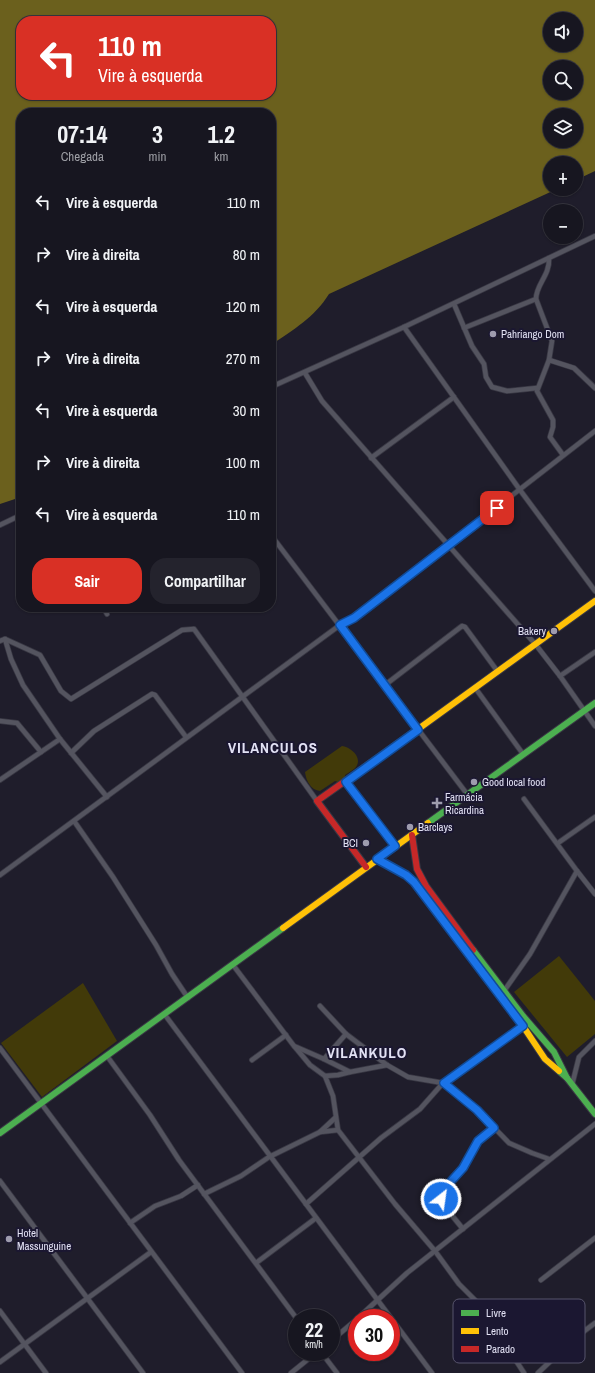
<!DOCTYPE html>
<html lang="pt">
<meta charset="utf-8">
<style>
body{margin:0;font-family:"Archivo Narrow",sans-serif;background:#24232d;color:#f1f3f6;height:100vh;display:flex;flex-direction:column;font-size:15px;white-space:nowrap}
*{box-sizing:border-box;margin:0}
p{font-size:13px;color:#9e9fa5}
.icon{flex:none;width:22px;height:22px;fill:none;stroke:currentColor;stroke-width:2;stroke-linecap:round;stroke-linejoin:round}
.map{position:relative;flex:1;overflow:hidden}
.drawer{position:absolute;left:16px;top:108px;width:260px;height:504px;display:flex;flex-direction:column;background:#171620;border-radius:16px;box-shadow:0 1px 3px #0004,0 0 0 1px #36353e}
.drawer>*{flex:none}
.hud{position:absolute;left:16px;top:16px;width:260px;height:84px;border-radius:16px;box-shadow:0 1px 3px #0004,0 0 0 1px #36353e;background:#d93025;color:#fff;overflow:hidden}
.controls{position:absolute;left:543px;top:12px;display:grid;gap:8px}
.controls a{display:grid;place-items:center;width:40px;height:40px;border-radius:50%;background:#171620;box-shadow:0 1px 3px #0004,0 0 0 1px #36353e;font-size:20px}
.speed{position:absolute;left:288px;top:1309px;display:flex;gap:8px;font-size:20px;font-weight:700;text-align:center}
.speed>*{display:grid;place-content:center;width:52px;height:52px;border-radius:50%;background:#171620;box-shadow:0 1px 3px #0004,0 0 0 1px #36353e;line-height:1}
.speed small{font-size:10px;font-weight:400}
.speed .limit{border:6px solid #d22;background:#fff;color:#111}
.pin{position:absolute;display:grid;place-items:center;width:34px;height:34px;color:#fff;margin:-17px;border-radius:8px;box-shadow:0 2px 6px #0006}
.me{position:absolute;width:44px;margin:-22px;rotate:30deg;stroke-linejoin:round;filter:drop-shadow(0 0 3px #0008)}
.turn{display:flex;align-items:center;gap:14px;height:84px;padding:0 16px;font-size:18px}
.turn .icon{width:52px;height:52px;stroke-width:2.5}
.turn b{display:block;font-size:28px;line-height:34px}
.eta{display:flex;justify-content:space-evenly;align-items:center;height:68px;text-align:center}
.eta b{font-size:24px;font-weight:700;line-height:28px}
.button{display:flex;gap:8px;margin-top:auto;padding:8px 16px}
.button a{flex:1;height:46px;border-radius:16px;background:#d93025;color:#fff;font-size:16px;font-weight:700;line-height:46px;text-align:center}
.button a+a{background:#24232d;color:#f1f3f6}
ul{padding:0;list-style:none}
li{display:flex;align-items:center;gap:12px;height:52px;padding:0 16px}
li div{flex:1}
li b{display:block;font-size:15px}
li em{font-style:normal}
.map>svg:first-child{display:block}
</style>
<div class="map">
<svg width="595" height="1373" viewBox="0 0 595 1373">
<rect width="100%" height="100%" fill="#1f1d2b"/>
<g fill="#423a09">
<path d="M342 746C350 747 363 757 356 767 354 770 349 772 345 775V778L338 782 335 781 320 791C311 790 306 781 305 772Z"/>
<polygon points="559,956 595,1001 595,1034 567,1057 514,992"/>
<polygon points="83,983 117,1041 42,1097 1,1043"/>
</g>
<path fill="#6b601d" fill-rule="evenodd" d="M0 0H595V171L576 180V163H550V189H557L329 294C314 318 294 329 271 345V113H21V497L0 504ZM550 19H576V45H550ZM21 21H271V95H21ZM550 67H576V93H550ZM550 115H576V141H550Z"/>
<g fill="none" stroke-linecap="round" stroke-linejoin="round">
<g stroke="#393844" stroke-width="6">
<g id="street">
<path d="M549 258C550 276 536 284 536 299L552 341 549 360 537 391 553 420V427L550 437 563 455"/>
<polyline points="454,304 472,346 484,364 486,377 492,387 507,391 537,388"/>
<polyline points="404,327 520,490 595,591"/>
<polyline points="464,328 536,299"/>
<polyline points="549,360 574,368 595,388"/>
<polyline points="305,373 322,401 536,645 560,676 595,726"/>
<polyline points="271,387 404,327 595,236"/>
<polyline points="371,458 454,397"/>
<polyline points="0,525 21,515"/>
<polyline points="271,535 467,794"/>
<polyline points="103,607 107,614"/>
<polyline points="5,639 11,659 23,685 60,739 107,797"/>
<polyline points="0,641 5,639 40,655 61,691 71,699 182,630 194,629 317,801"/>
<polyline points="560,676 595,652"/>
<polyline points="385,685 462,626 465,627 498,672"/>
<polyline points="476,689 523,754"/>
<polyline points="0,721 17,723 41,752"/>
<polyline points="71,753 94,731 152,694 155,695 186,737"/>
<polyline points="0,780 60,739"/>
<polyline points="346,782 395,846"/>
<polyline points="74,821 113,877 156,945 172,974 188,998"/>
<polyline points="558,843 595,817"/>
<polyline points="577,871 595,894"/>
<polyline points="0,875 340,625 354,618 595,431"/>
<polyline points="233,965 294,1046 324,1059 346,1034 387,1065 408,1077 443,1083 420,1109 381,1138 306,1204"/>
<polyline points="504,991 530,954 577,871 524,799"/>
<polyline points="320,1006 346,1034"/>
<polyline points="165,1015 432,1373"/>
<polyline points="523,1026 443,1083 477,1110 509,1143 532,1153 549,1159"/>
<polyline points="295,1047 310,1065 325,1076 333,1096 338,1130 395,1204 435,1251 459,1284 480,1305 524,1373"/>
<polyline points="0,1048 242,1373"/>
<polyline points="107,1056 150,1115 179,1160 297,1319"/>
<polyline points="324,1059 350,1072 387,1065"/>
<polyline points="252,1060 286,1035"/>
<polyline points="325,1076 338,1075 350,1072"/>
<polyline points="572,1085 579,1057 595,1041"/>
<polyline points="320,1132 338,1130"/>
<polyline points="0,1181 143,1373"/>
<polyline points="204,1194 241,1176 269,1157 320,1132 335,1118"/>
<polyline points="130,1223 155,1206 181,1196 198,1185"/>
<polyline points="463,1229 441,1202 444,1189 463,1168 478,1141 494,1128"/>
<polyline points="256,1263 316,1218"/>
<polyline points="541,1280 595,1238"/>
<polyline points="0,1311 46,1373"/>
<polyline points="358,1318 407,1273 595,1124"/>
<polyline points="331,1341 357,1319"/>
<polyline points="321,1352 337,1373"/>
<polyline points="0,1362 151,1252"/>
<polyline points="291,1373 317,1352"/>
<polyline points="538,1373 575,1338 595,1323"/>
</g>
</g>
<g stroke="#393844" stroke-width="8">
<g id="fast">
<polyline points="428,823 595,703"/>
<polyline points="473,950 523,1016 554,1052 567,1078"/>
<polyline points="559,1071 567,1078 595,1114"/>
<polyline points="0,1133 283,928"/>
</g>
</g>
<g stroke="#393844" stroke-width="8">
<g id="slow">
<polyline points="410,735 595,601"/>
<polyline points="377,859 407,875 414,882 523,1026 545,1059 559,1071"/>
<polyline points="283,928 428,823"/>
</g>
</g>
<g stroke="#393844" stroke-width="8">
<g id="jam">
<polyline points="412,835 417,869 426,886 473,950"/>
<polyline points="366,867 317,801 410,735"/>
</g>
</g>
<use href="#street" stroke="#54545f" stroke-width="4.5"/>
<use href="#fast" stroke="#4caf50" stroke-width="6"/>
<use href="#slow" stroke="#ffc107" stroke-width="6"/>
<use href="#jam" stroke="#c62828" stroke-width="6"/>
</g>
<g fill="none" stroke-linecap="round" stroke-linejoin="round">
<g stroke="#114b97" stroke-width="10">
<polyline id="route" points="441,1199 444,1189 463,1168 478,1141 494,1128 477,1110 444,1083 523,1026 414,882 406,875 377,859 395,846 346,782 418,730 340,625 354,618 497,508"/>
</g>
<use href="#route" stroke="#1a73e8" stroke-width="7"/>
</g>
<g fill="#9e9cae" stroke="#1b1731" stroke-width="1.5">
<circle cx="493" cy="334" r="4"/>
<circle cx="554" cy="631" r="4"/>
<circle cx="474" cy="782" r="4"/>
<path d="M435 797h4v4h4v4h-4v4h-4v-4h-4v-4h4z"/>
<circle cx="410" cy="827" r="4"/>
<circle cx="366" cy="843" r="4"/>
<circle cx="9" cy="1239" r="4"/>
</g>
<g text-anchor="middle" stroke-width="4" stroke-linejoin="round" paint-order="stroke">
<g font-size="11" fill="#e2e1f4" stroke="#1b1731" text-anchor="start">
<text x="501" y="338">Pahriango Dom</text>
<text x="546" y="635" text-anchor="end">Bakery</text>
<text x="482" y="786">Good local food</text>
<text x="445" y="801">Farmácia<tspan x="445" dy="13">Ricardina</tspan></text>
<text x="418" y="831">Barclays</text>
<text x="358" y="847" text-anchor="end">BCI</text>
<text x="17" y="1237">Hotel<tspan x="17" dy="13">Massunguine</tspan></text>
</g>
<g font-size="15" font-weight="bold" letter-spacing="1" fill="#e2e1f4" stroke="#1b1731">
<text x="273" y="753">VILANCULOS</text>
<text x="367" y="1058">VILANKULO</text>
</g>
</g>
<rect x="453" y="1299" width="132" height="64" rx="6" fill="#1b1731" stroke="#57546c" stroke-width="1"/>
<rect x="461" y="1310" width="18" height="6" fill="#4caf50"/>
<rect x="461" y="1328" width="18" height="6" fill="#ffc107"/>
<rect x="461" y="1346" width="18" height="6" fill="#c62828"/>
<g font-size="11" fill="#e2e1f4">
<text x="486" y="1317">Livre</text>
<text x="486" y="1335">Lento</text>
<text x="486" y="1353">Parado</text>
</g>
</svg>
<div class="controls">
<a><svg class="icon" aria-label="sound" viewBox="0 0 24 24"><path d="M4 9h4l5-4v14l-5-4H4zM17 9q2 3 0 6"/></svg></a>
<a><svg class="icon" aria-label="search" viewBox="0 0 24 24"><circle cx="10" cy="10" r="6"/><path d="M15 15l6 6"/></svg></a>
<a><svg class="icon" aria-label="layers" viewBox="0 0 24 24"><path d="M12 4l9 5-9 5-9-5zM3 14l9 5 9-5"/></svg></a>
<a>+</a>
<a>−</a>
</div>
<div class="speed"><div>22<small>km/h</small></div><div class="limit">30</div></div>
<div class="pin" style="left:497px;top:508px;background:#d93025"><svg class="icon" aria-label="arrive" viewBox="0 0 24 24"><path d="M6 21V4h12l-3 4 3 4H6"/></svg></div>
<svg class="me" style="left:441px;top:1199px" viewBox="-20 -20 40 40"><circle r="17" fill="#1a73e8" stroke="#fff" stroke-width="3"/><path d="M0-11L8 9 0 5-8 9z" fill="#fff"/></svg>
<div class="hud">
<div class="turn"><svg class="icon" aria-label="left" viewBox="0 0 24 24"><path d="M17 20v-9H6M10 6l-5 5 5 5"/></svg><div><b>110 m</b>Vire à esquerda</div></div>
</div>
<section class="drawer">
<div class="eta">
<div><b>07:14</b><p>Chegada</p></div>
<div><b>3</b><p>min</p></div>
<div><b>1.2</b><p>km</p></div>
</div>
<ul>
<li><svg class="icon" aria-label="left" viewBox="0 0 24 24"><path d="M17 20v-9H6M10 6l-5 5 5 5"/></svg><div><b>Vire à esquerda</b></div><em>110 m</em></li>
<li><svg class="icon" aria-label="right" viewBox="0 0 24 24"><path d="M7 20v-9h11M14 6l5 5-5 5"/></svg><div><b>Vire à direita</b></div><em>80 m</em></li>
<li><svg class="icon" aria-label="left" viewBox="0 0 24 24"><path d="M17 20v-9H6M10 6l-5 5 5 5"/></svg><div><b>Vire à esquerda</b></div><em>120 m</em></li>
<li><svg class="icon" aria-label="right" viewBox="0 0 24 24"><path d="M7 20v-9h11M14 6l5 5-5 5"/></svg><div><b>Vire à direita</b></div><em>270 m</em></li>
<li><svg class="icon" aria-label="left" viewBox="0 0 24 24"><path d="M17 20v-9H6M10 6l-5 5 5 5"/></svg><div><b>Vire à esquerda</b></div><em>30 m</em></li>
<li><svg class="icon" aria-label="right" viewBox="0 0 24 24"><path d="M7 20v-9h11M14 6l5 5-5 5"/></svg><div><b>Vire à direita</b></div><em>100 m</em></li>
<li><svg class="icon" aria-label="left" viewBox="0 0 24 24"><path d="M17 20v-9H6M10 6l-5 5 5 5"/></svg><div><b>Vire à esquerda</b></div><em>110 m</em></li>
</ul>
<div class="button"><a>Sair</a><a>Compartilhar</a></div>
</section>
</div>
